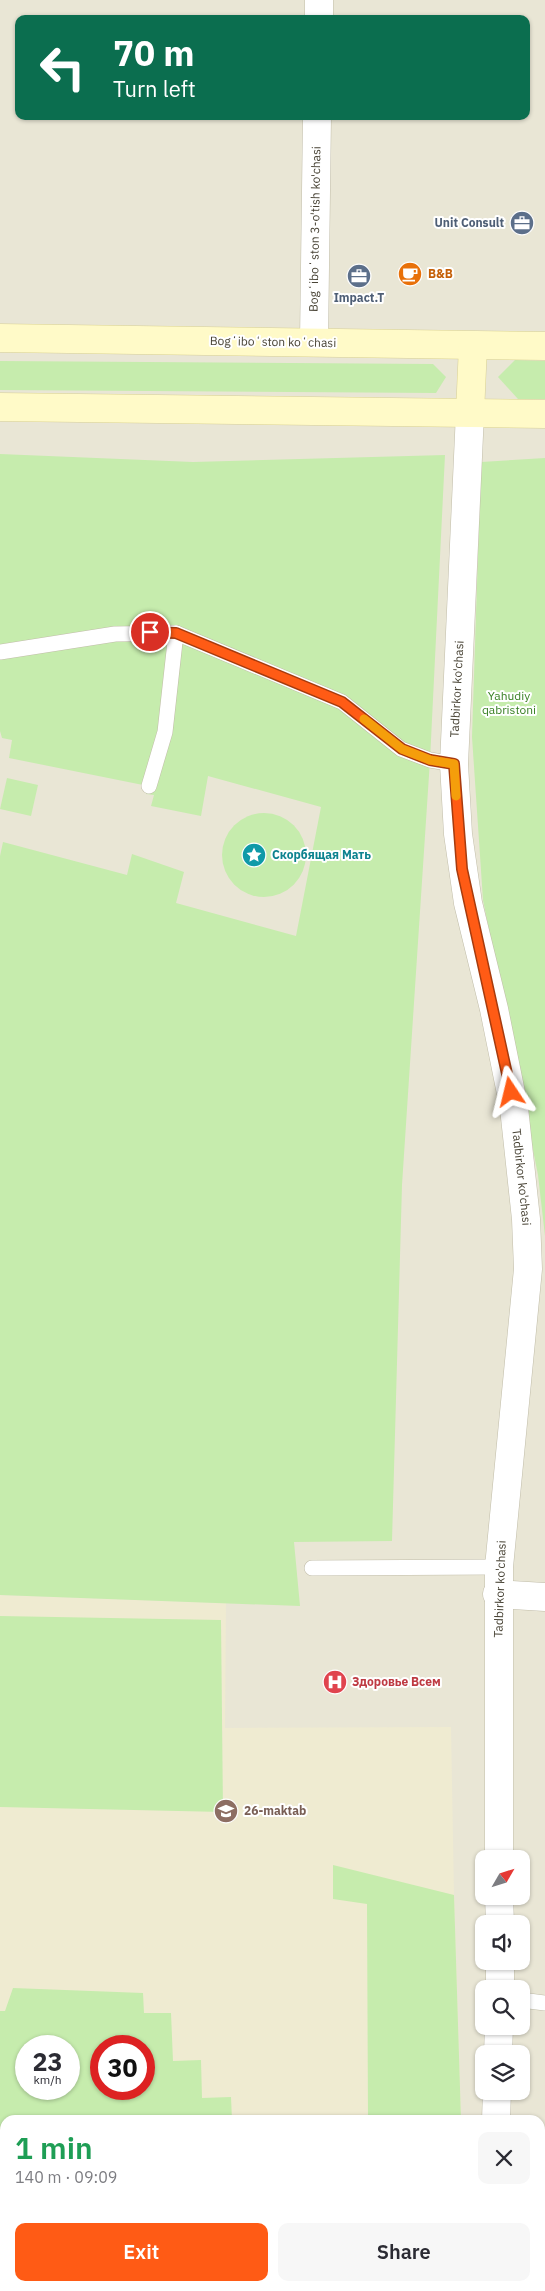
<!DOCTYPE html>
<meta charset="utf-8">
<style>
body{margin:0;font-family:"IBM Plex Sans",sans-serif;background:#f7f7f7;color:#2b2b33;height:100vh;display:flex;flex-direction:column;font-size:19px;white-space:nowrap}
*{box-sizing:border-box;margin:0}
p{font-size:16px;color:#7c7c81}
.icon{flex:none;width:28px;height:28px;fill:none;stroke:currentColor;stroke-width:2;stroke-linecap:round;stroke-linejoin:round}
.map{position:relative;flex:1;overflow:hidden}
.drawer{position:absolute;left:0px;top:2115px;width:545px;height:176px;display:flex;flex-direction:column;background:#fff;border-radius:15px 15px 0 0;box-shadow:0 1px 4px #0004}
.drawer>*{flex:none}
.banner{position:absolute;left:15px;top:15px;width:515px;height:105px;border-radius:10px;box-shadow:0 1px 4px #0004;background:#0b6e4f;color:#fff;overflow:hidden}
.needle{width:32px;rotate:51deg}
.fabs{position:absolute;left:475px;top:1850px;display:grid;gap:10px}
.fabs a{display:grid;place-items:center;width:55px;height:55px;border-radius:10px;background:#fff;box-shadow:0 1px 4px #0004;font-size:25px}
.speed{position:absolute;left:15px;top:2035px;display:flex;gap:10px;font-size:25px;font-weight:700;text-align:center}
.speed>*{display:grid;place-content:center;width:65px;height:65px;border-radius:50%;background:#fff;box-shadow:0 1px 4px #0004;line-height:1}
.speed small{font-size:12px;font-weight:400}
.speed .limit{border:8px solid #d22;background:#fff;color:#111}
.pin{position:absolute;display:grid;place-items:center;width:42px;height:42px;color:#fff;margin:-21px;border:2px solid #fff;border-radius:50%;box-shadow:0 1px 5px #0007}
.me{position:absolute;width:55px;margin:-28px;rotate:350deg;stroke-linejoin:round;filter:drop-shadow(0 0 4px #0008)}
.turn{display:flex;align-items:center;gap:18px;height:105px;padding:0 15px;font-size:22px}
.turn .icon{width:65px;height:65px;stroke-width:2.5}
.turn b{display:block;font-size:35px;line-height:42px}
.round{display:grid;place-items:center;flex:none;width:52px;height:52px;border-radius:10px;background:#f7f7f7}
.overview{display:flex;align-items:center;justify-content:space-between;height:85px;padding:0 15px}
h1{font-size:30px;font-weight:600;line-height:38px;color:#1e9e55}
.action{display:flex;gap:10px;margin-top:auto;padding:10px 15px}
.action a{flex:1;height:58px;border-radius:10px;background:#ff5b15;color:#fff;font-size:20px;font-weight:600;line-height:58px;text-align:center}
.action a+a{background:#f7f7f7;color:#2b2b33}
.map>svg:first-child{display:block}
</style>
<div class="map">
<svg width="545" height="2291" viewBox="0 0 545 2291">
<rect width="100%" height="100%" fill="#f5f3e8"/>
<path fill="#e9e6d5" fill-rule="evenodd" d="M0 0H545V2280H540V2120H5V2268H0ZM19 19H526V116H19ZM484 1859H521V1896H484ZM484 1924H521V1961H484ZM484 1989H521V2026H484ZM26 2046H69V2089H26ZM101 2046H144V2089H101ZM484 2054H521V2091H484Z"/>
<path fill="#efebd1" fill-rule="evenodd" d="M0 1595 226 1603 225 1728 451 1727 454 1895 461 2120H5V2181H0ZM26 2046H69V2089H26ZM101 2046H144V2089H101Z"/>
<g fill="#c6ecad" fill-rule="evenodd">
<polygon points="515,360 545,361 545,399 518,399 498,377"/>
<polygon points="0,361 433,364 446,377 436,393 0,390"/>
<polygon points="0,454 193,462 445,455 430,760 402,1185 392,1541 294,1542 300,1606 0,1595 0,856 3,842 127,875 132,854 184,872 176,903 296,936 321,807 208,776 201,816 151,806 154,795 146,794 148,786 9,758 12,740 2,738 0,731"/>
<polygon points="545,458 545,1236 538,1175 483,900 472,737 481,462"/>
<polygon points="7,778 38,785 31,816 0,809"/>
<circle cx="264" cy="855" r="42"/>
<polygon points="0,1616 221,1620 223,1812 0,1807"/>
<polygon points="333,1865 454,1895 461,2120 368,2120 367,1904 333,1899"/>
<path d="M13 1988 143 1993 144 2013H171L173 2061 201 2060 202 2098 231 2097 232 2120H5V2164H0V2011H5ZM26 2046H69V2089H26ZM101 2046H144V2089H101Z"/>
</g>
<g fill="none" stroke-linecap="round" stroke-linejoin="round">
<g stroke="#c1bda9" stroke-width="16">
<g id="lane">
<polyline points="0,652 115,634 176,633 342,702 401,749 430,760 454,764"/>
<polyline points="149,786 165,732 176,633"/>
<polyline points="312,1568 499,1567"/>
<polyline points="521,2000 545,2003"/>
</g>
</g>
<g stroke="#c1bda9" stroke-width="29">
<g id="street">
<polyline points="319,19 319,0"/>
<polyline points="314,342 317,116"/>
<path id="s1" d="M470 413 454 764 458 834 468 903 494 1009 514 1108 526 1219 528 1269 499 1567V1859"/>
<polyline points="497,1594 545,1597"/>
<polyline points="499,1896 500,1924"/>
<polyline points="500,1961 500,1989"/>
<polyline points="498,2054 499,2026"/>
<polyline points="496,2120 497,2091"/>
</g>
</g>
<g stroke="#d9d194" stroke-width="29">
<g id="secondary">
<polyline points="0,338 545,346"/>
<polyline points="0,407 545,414"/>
<polyline points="470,413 473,346"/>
</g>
</g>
<g stroke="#edd85e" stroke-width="29">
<g id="primary">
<polyline points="0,2268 5,2268"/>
<polyline points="540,2280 545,2280"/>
</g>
</g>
<use href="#lane" stroke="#fff" stroke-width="15"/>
<use href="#street" stroke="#fff" stroke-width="28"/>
<use href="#secondary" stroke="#fffac8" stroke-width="28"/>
<use href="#primary" stroke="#fff197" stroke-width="28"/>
</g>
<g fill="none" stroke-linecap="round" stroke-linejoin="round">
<g stroke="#a63b0e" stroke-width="12">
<polyline id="route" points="150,632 176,633 342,702 402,749 430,760 454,764 462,869 511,1092"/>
</g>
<use href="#route" stroke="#ff5b15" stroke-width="9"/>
<polyline stroke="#f59e0b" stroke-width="9" points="364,719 402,749 430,760 454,764 456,796"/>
</g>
<defs>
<g id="office-disc" transform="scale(1.25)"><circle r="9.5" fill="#5c6f8a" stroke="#fff"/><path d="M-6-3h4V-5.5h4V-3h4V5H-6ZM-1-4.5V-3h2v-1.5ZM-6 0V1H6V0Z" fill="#fff"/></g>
<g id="cafe-disc" transform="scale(1.25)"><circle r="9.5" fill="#e8710a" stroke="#fff"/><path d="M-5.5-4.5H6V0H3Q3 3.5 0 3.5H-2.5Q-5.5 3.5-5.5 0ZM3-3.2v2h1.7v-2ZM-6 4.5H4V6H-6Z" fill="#fff"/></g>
<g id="sight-disc" transform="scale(1.25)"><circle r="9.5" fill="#0f9aa8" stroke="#fff"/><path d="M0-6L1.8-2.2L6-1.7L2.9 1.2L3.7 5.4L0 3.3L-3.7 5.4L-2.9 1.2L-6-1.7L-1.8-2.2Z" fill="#fff"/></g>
<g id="hospital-disc" transform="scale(1.25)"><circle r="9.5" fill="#e0444e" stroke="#fff"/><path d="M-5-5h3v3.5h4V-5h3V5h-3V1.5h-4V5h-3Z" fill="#fff"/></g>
<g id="school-disc" transform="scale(1.25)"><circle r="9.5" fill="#8d6e63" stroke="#fff"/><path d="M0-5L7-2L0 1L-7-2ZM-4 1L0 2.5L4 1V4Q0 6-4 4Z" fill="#fff"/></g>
</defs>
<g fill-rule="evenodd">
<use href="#office-disc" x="522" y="223"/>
<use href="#cafe-disc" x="410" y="274"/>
<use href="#office-disc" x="359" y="276"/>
<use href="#sight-disc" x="254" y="855"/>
<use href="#hospital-disc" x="335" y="1682"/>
<use href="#school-disc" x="226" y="1811"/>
</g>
<g text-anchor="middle" stroke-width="4" stroke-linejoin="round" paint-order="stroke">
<g font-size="12" font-weight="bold" fill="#4e5e75" stroke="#fff" text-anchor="end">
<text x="504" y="227">Unit Consult</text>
<text x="359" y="302" text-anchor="middle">Impact.T</text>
</g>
<g font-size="12" fill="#494436" stroke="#fff">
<text transform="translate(315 229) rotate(-89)" y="4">Bogʻiboʻston 3-o'tish ko'chasi</text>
<text transform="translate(273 342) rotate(1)" y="4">Bogʻiboʻston koʻchasi</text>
<text transform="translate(457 689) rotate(-87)" y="4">Tadbirkor ko'chasi</text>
<text dy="4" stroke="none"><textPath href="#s1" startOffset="771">Tadbirkor ko'chasi</textPath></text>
<text transform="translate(500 1589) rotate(-88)" y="4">Tadbirkor ko'chasi</text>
</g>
<g font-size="12" font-weight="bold" fill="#c56008" stroke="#fff" text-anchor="start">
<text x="428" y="278">B&amp;B</text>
</g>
<g font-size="12" fill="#398024" stroke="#fff">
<text x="509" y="700">Yahudiy<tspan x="509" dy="14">qabristoni</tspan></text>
</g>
<g font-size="12" font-weight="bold" fill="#0d838f" stroke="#fff" text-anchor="start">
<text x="272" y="859">Скорбящая Мать</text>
</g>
<g font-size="12" font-weight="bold" fill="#be3a42" stroke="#fff" text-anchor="start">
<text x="352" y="1686">Здоровье Всем</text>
</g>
<g font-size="12" font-weight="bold" fill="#785e54" stroke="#fff" text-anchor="start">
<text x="244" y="1815">26-maktab</text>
</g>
</g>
</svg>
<div class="fabs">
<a><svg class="needle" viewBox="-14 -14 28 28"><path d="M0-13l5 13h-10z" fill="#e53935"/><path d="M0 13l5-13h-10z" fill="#7c7c81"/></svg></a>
<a><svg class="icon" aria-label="sound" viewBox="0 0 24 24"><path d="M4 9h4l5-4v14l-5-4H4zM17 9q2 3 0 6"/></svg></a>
<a><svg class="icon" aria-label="search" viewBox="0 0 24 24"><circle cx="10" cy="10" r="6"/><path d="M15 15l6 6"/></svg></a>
<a><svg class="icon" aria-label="layers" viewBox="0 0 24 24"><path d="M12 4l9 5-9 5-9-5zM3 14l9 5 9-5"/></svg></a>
</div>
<div class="speed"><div>23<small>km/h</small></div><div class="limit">30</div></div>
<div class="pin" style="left:150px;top:632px;background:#d93025"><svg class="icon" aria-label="arrive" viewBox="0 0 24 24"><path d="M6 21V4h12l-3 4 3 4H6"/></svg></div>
<svg class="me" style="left:511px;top:1092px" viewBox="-20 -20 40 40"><path d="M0-17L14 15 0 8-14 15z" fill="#ff5b15" stroke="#fff" stroke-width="4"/></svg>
<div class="banner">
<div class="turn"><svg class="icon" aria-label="left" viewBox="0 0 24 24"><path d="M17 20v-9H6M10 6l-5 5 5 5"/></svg><div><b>70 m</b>Turn left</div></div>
</div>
<section class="drawer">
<div class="overview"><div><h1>1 min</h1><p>140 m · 09:09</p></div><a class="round"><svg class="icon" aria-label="close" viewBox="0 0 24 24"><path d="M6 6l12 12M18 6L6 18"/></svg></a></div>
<div class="action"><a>Exit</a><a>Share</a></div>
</section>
</div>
